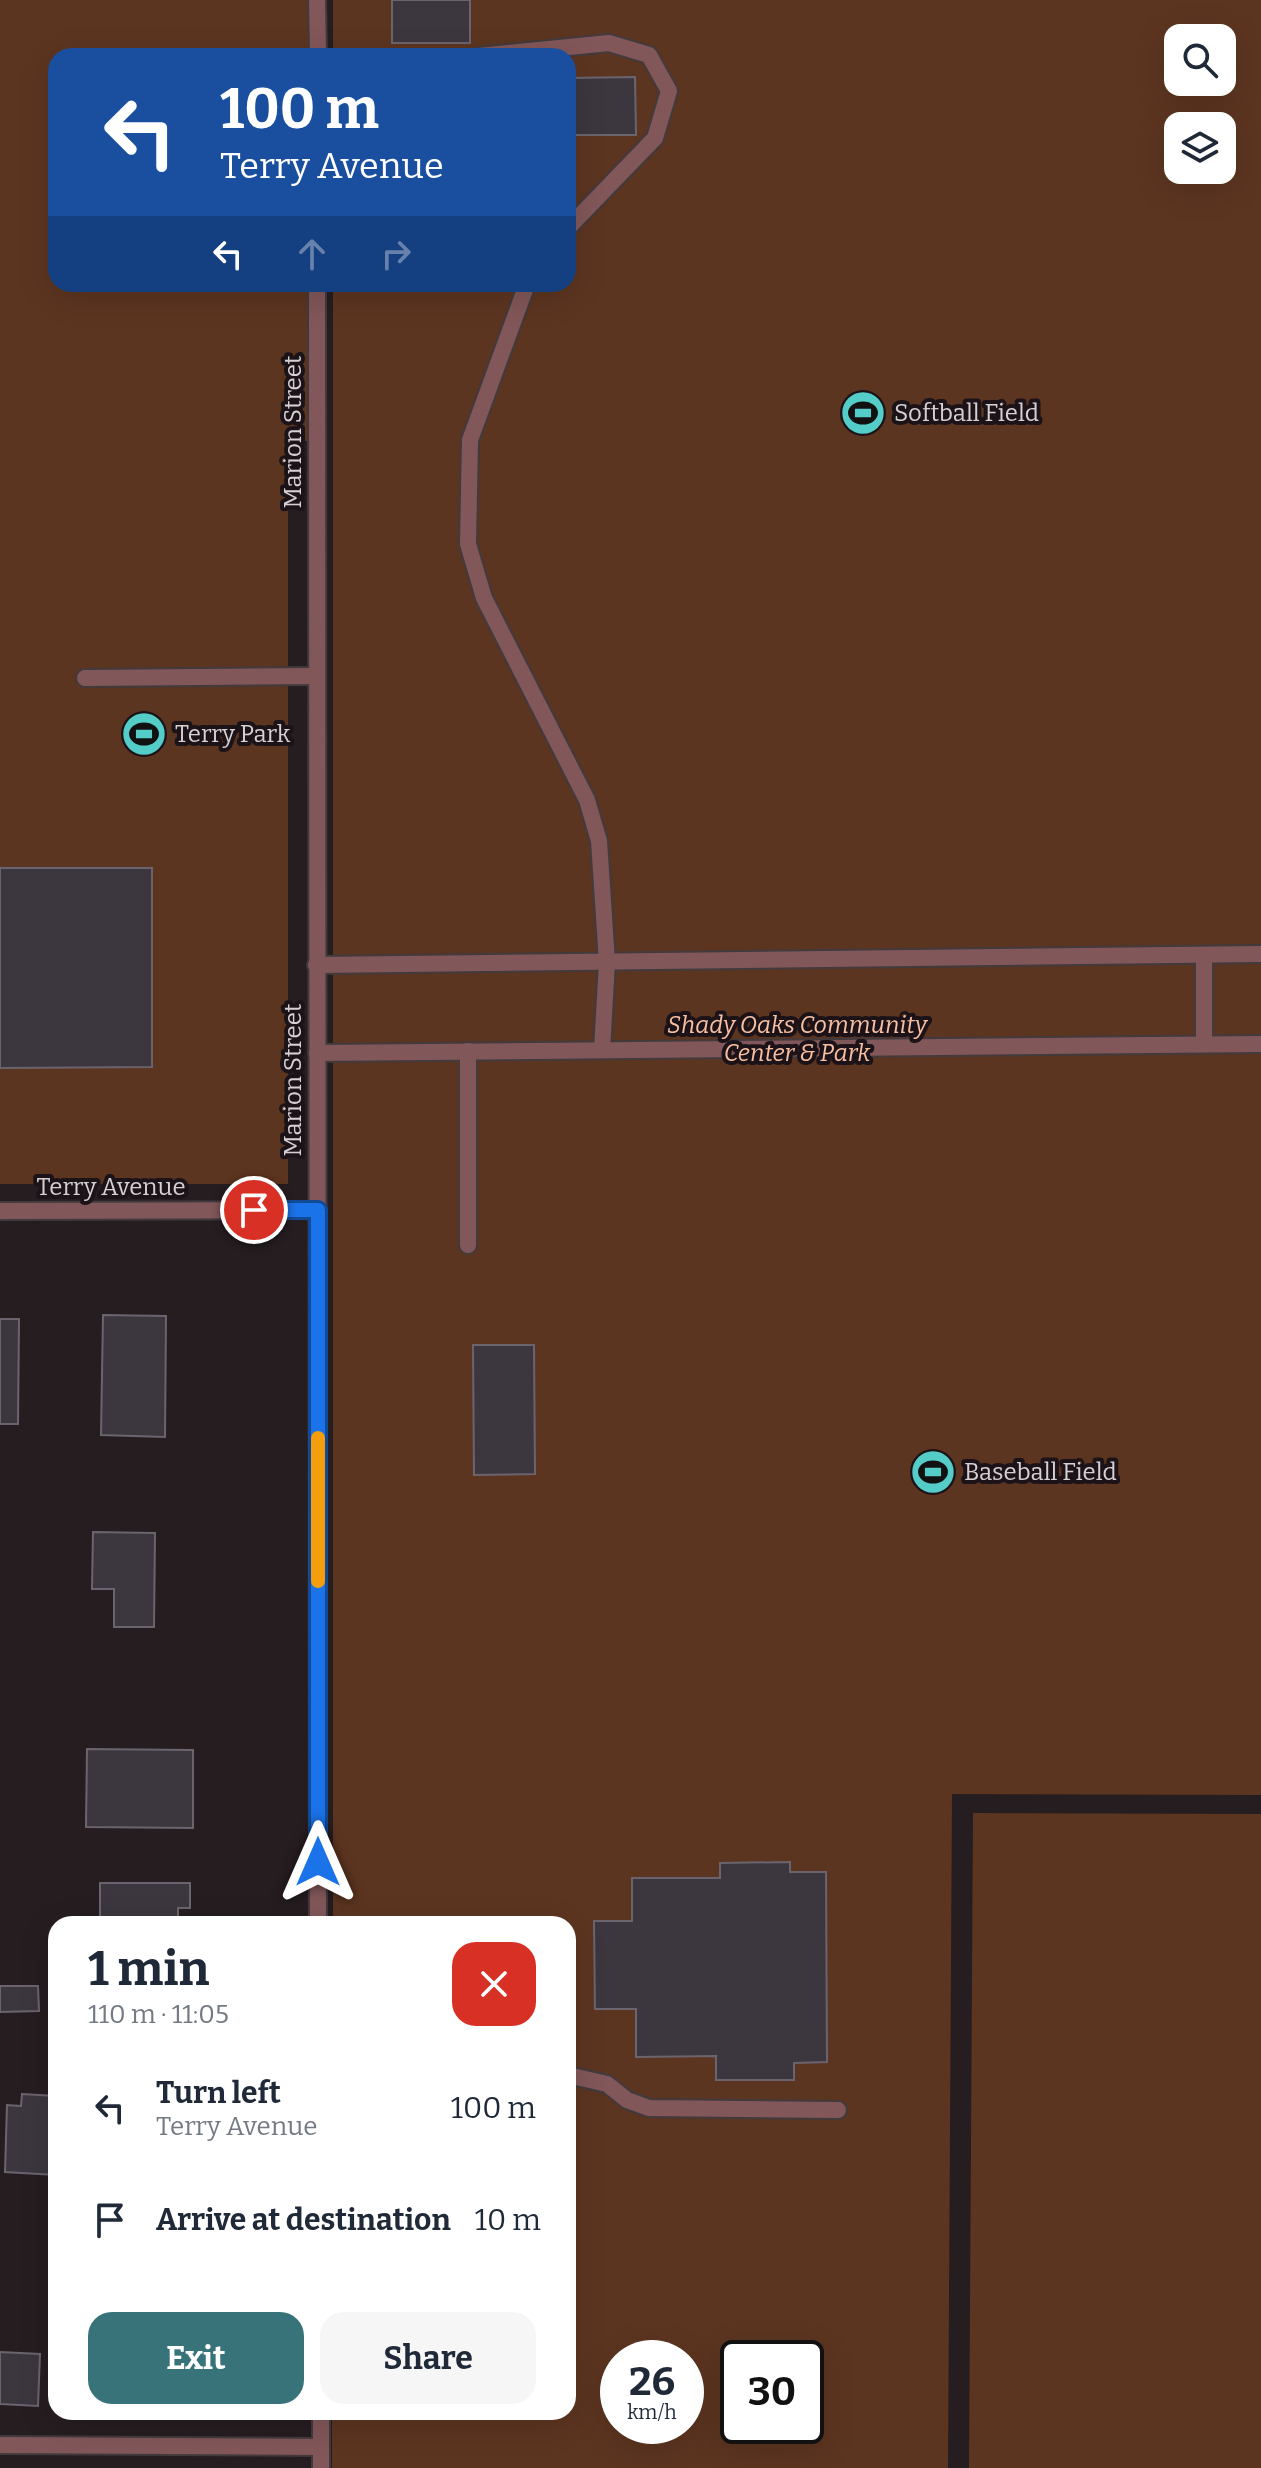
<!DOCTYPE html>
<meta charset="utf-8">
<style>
body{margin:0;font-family:Bitter,serif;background:#f6f6f7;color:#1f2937;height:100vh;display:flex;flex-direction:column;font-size:30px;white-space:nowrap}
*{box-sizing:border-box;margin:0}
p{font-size:26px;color:#747a83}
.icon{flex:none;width:44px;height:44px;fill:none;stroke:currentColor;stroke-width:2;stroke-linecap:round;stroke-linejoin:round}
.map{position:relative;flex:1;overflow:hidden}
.details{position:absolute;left:48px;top:1916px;width:528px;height:504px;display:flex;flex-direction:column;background:#fff;border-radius:24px;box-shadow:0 8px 32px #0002}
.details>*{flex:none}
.top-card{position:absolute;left:48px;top:48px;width:528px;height:244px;border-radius:24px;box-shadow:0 8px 32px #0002;background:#1a4fa0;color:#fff;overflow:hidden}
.tools{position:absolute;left:1164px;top:24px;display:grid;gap:16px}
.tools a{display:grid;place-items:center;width:72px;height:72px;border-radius:16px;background:#fff;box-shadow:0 8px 32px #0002;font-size:40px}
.speed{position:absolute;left:600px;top:2340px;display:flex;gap:16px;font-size:40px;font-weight:700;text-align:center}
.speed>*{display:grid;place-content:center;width:104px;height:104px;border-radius:50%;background:#fff;box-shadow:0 8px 32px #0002;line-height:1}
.speed small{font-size:20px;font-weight:400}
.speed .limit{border:4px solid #111;border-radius:12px;background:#fff;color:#111}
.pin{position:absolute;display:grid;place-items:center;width:68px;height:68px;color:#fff;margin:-34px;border:4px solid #fff;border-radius:50%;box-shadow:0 2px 8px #0007}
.me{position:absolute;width:88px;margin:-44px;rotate:0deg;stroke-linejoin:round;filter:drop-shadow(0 0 6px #0008)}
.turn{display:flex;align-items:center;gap:28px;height:168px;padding:0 40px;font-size:36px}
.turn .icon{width:104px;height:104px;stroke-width:2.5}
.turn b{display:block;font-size:56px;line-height:68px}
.lanes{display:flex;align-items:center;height:76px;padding:0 40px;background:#0003;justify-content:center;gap:40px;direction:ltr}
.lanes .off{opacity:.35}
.round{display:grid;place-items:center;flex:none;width:84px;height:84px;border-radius:24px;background:#f6f6f7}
.overview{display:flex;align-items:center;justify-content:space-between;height:136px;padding:0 40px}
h1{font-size:48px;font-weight:700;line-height:60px}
.action{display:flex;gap:16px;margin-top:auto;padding:16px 40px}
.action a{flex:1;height:92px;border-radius:24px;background:#377378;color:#fff;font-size:32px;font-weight:700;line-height:92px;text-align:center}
.action a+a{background:#f6f6f7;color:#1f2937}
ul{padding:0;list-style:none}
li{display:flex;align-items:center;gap:24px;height:112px;padding:0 40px}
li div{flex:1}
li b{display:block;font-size:30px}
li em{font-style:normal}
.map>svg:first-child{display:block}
</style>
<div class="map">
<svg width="1261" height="2468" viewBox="0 0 1261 2468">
<rect width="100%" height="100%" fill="#261d21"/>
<g fill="#5c3520" fill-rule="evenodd">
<polygon points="0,0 313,0 313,56 56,56 56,284 313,284 311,441 288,441 288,1184 0,1184"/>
<path d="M333 0H1261V1795L952 1794 948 2468H332V2412H568V1924H333V284H568V56H333ZM1178 38H1222V82H1178ZM1178 126H1222V170H1178ZM618 2358H686V2426H618ZM738 2358H806V2426H738Z"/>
<polygon points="973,1813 1261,1814 1261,2468 969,2468"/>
</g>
<g fill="#3c363f" stroke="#6b646e" stroke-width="2">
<rect x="392" y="0" width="78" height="43"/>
<polygon points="635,77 636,135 568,135 568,78"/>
<polygon points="0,868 152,868 152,1067 0,1068"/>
<polygon points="103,1315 166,1316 165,1437 101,1435"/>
<polygon points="0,1319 19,1319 18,1424 0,1424"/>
<polygon points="473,1345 534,1345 535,1474 474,1475"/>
<polygon points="93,1532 155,1533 154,1627 114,1627 114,1589 92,1589"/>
<polygon points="87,1749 193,1750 193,1828 86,1827"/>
<polygon points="790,1862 790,1872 826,1872 827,2062 794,2063 794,2080 716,2080 716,2056 636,2057 636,2009 595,2009 594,1921 632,1921 632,1878 720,1878 720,1863"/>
<polygon points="100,1883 190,1883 190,1908 178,1908 178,1924 100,1924"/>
<polygon points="0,1986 38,1986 39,2011 0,2012"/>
<polygon points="22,2094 56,2096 56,2175 5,2172 7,2105 21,2106"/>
<polygon points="0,2352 40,2354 38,2406 0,2404"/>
</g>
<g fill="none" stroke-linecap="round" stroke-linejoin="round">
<g stroke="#423a3d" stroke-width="20">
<g id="service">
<polyline points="479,56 609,43 649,55 669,91 655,138 568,228"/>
<polyline points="527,284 470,440 468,544 484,598 587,800 599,841 607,962 602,1050"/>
<polyline points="85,678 316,676"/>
<polyline points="316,965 1261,954"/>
<polyline points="1204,1044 1204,955"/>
<polyline points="468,1051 468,1245"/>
<polyline points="317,1053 1261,1044"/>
<polyline points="568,2075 607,2084 627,2100 649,2108 838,2110"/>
</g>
</g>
<g stroke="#423a3d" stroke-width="20">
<g id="minor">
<polyline points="317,0 318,56"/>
<polyline points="317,284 318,1924"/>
<polyline points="0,1211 318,1210"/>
<polyline points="321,2412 321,2468"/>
<polyline points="0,2445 321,2447"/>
</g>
</g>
<use href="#service" stroke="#825759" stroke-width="16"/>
<use href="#minor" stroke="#825759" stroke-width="16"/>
</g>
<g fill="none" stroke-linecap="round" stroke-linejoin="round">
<g stroke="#114b97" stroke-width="20">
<polyline id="route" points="254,1210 318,1210 318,1862"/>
</g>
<use href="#route" stroke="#1a73e8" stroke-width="14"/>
<polyline stroke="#f59e0b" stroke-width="14" points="318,1438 318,1581"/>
</g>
<defs>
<g id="stadium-disc" transform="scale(2.3)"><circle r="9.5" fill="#54cdc8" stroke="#1c1318"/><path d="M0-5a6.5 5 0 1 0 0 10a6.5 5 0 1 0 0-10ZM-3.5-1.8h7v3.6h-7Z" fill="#111"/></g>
</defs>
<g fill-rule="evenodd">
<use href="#stadium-disc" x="863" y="413"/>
<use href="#stadium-disc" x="144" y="734"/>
<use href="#stadium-disc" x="933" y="1472"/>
</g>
<g text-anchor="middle" stroke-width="8" stroke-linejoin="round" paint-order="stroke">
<g font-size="24" fill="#d6d0d3" stroke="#1c1318" text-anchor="start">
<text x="894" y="421">Softball Field</text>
<text x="175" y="742">Terry Park</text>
<text x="964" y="1480">Baseball Field</text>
</g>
<g font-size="24" fill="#d6d0d3" stroke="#1c1318">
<text transform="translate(293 432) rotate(-90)" y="8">Marion Street</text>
<text transform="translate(293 1080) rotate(-90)" y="8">Marion Street</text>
<text x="111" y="1195">Terry Avenue</text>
</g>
<g font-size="24" font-style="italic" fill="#f8bfa2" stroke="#1c1318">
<text x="797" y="1033">Shady Oaks Community<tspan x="797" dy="28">Center &amp; Park</tspan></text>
</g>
</g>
</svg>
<div class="tools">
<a><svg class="icon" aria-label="search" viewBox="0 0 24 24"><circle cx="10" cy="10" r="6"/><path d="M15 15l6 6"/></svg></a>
<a><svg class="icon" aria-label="layers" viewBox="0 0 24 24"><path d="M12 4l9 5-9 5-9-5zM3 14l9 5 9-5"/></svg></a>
</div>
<div class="speed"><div>26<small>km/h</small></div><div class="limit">30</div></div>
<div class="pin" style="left:254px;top:1210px;background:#d93025"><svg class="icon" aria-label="arrive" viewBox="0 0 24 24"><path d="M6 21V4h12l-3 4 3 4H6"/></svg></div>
<svg class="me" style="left:318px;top:1862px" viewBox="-20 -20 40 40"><path d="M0-17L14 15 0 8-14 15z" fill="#1a73e8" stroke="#fff" stroke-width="4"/></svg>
<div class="top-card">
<div class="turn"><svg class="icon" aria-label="left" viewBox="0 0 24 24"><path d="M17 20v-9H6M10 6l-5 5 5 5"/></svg><div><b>100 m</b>Terry Avenue</div></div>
<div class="lanes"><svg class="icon" aria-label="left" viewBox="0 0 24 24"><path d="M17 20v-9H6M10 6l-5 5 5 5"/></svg><svg class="icon off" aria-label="ahead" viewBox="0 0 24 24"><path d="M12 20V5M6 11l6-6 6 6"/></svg><svg class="icon off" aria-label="right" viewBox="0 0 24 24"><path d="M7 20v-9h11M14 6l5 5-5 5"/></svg></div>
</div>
<section class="details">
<div class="overview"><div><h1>1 min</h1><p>110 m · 11:05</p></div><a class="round" style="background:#d93025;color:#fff"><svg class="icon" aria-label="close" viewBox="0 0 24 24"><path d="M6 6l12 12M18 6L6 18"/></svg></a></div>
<ul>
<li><svg class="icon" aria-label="left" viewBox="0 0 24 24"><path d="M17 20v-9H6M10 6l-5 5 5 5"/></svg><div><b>Turn left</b><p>Terry Avenue</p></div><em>100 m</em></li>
<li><svg class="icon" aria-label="arrive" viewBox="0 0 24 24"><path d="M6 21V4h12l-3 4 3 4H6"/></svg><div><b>Arrive at destination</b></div><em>10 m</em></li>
</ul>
<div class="action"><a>Exit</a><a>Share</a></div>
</section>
</div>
